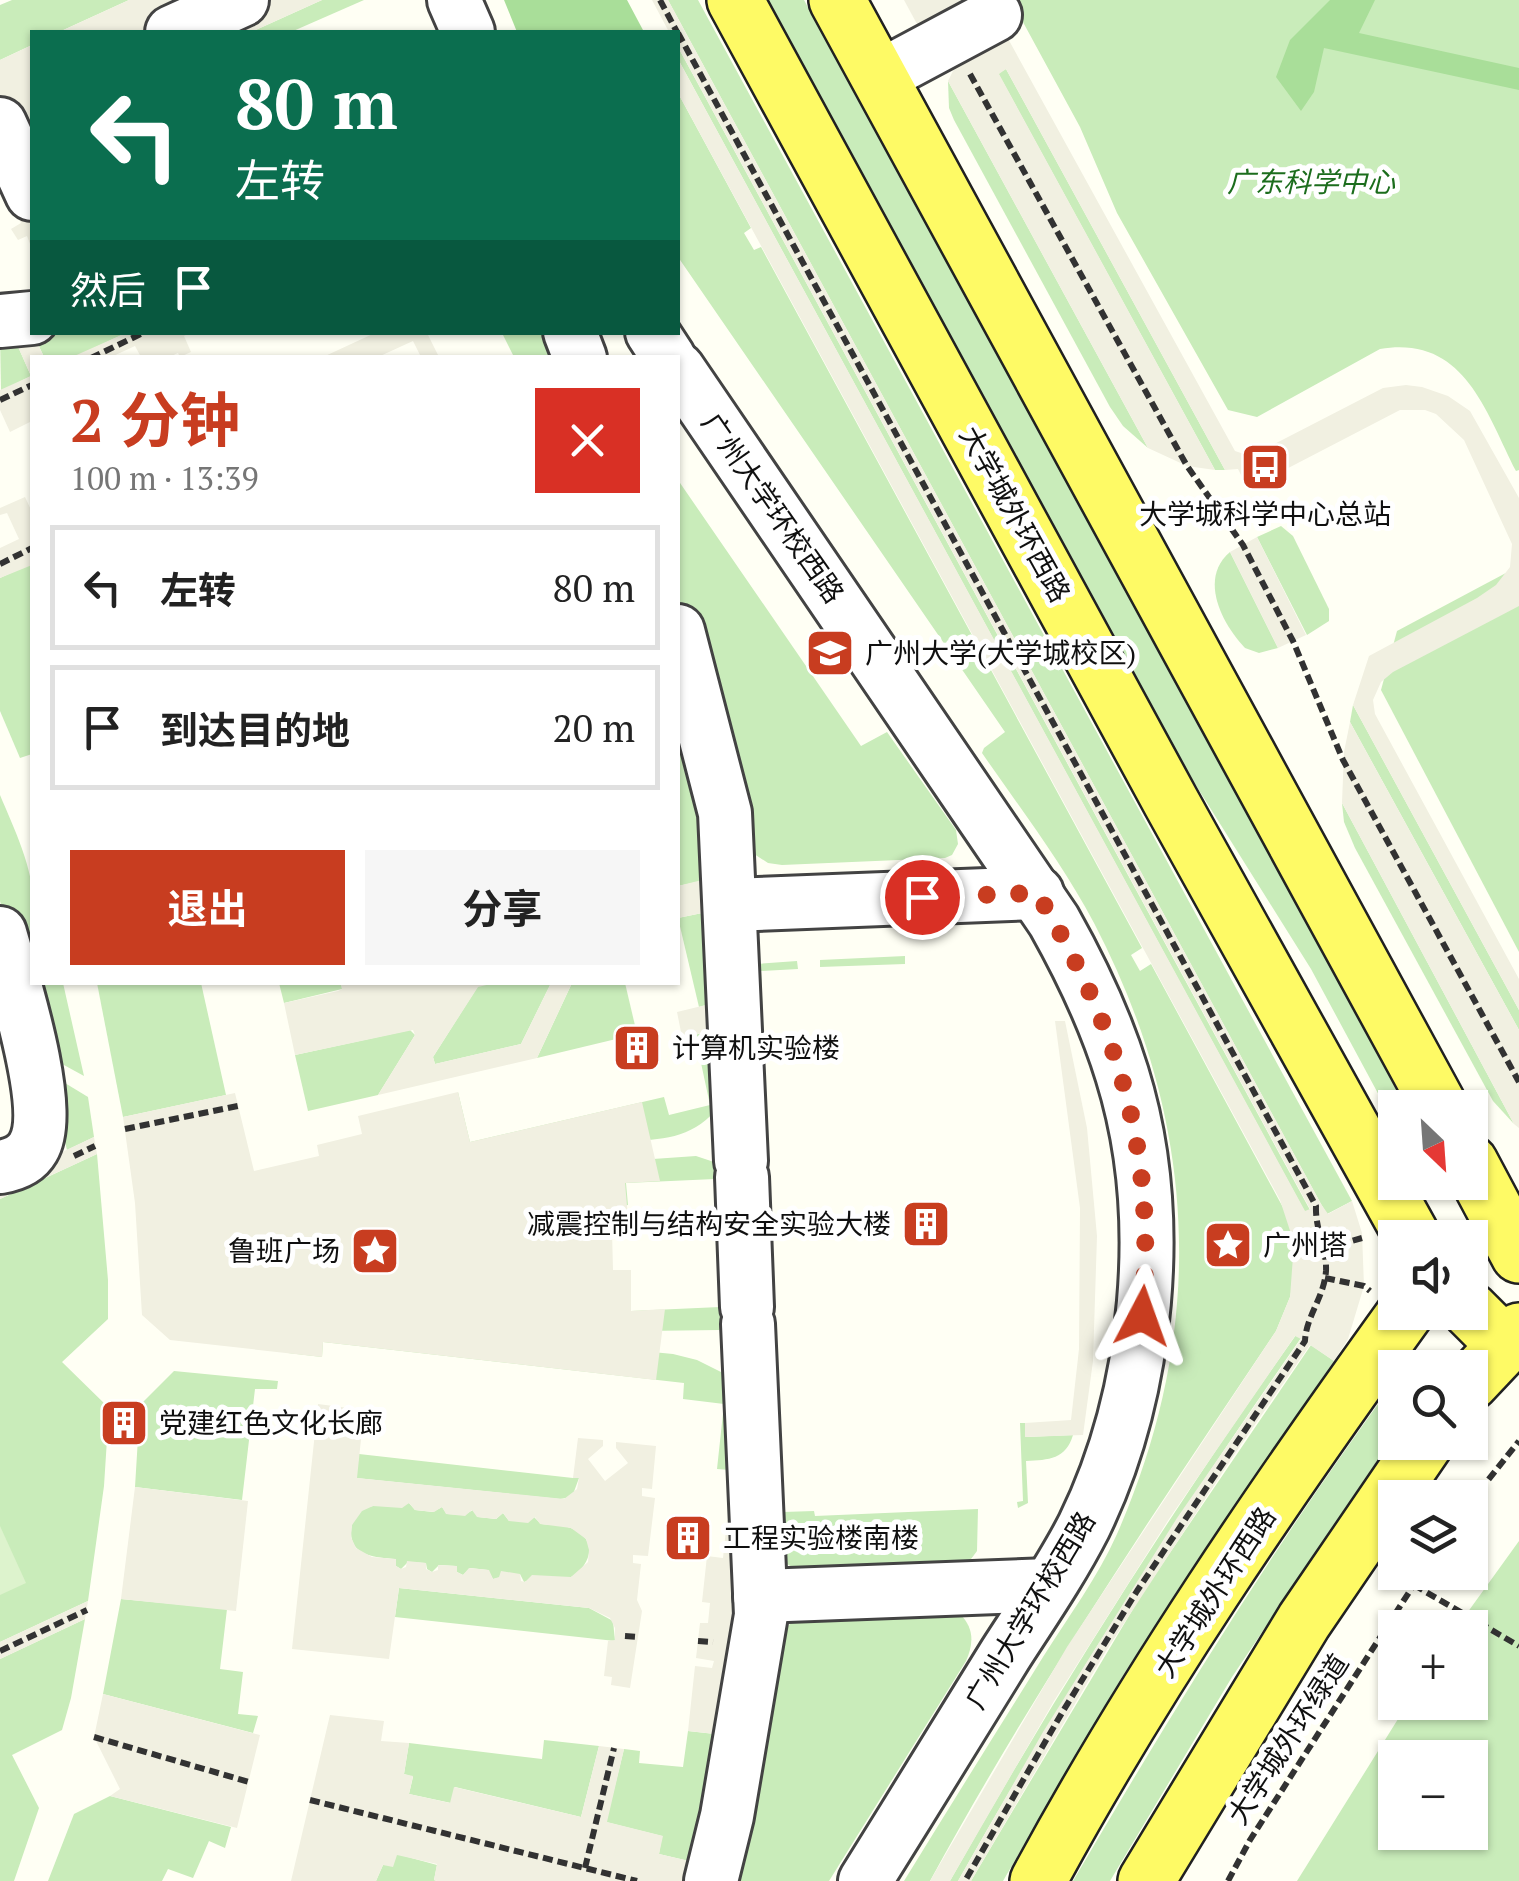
<!DOCTYPE html>
<html lang="zh">
<meta charset="utf-8">
<style>
body{margin:0;font-family:"PT Serif","Noto Sans SC",serif;background:#f6f6f6;color:#222;height:100vh;display:flex;flex-direction:column;font-size:38px;white-space:nowrap}
*{box-sizing:border-box;margin:0}
p{font-size:32px;color:#767676}
.icon{flex:none;width:55px;height:55px;fill:none;stroke:currentColor;stroke-width:2;stroke-linecap:round;stroke-linejoin:round}
.map{position:relative;flex:1;overflow:hidden}
.panel{position:absolute;left:30px;top:355px;width:650px;height:630px;display:flex;flex-direction:column;background:#fff;border-radius:0px;box-shadow:0 2px 8px #0004}
.panel>*{flex:none}
.top-card{position:absolute;left:30px;top:30px;width:650px;height:305px;border-radius:0px;box-shadow:0 2px 8px #0004;background:#0b6e4f;color:#fff;overflow:hidden}
.needle{width:65px;rotate:155deg}
.buttons{position:absolute;left:1378px;top:1090px;display:grid;gap:20px}
.buttons a{display:grid;place-items:center;width:110px;height:110px;border-radius:0px;background:#fff;box-shadow:0 2px 8px #0004;font-size:50px}
.pin{position:absolute;display:grid;place-items:center;width:85px;height:85px;color:#fff;margin:-42px;border:5px solid #fff;border-radius:50%;box-shadow:0 2px 10px #0007}
.me{position:absolute;width:110px;margin:-55px;rotate:4deg;stroke-linejoin:round;filter:drop-shadow(0 0 8px #0008)}
.turn{display:flex;align-items:center;gap:35px;height:210px;padding:0 40px;font-size:45px}
.turn .icon{width:130px;height:130px;stroke-width:2.5}
.turn b{display:block;font-size:70px;line-height:85px}
.then{display:flex;align-items:center;height:95px;padding:0 40px;background:#0003;gap:20px;font-size:38px}
.round{display:grid;place-items:center;flex:none;width:105px;height:105px;border-radius:0px;background:#f6f6f6}
.head{display:flex;align-items:center;justify-content:space-between;height:170px;padding:0 40px}
h1{font-size:60px;font-weight:700;line-height:75px;color:#c83d20}
.button{display:flex;gap:20px;margin-top:auto;padding:20px 40px}
.button a{flex:1;height:115px;border-radius:0px;background:#c83d20;color:#fff;font-size:40px;font-weight:700;line-height:115px;text-align:center}
.button a+a{background:#f6f6f6;color:#222}
ul{padding:0;list-style:none}
li{display:flex;align-items:center;gap:30px;height:125px;margin:0 20px 15px;padding:0 20px;border:5px solid #e0e0e0;border-radius:0px}
li div{flex:1}
li b{display:block;font-size:38px}
li em{font-style:normal}
.map>svg:first-child{display:block}
</style>
<div class="map">
<svg width="1519" height="1881" viewBox="0 0 1519 1881">
<rect width="100%" height="100%" fill="#fffff4"/>
<g fill="#c9ecba" fill-rule="evenodd">
<polygon points="12,0 129,0 59,32 32,32 32,45 0,60 0,5"/>
<polygon points="322,0 364,0 291,32 251,32"/>
<polygon points="668,0 698,0 1352,1201 1327,1214 1321,1204"/>
<polygon points="767,0 804,0 1406,1107 1395,1108 1395,1125 1311,969 1187,771"/>
<path d="M1011 0H1519V470L1516 471C1485 410 1464 335 1380 349L1257 417 1228 410 1117 213 1080 127Z"/>
<polygon points="678,47 1310,1210 1305,1212 678,59"/>
<polygon points="1006,69 1225,470 1215,470 998,73"/>
<polygon points="948,81 1148,448 1123,426 1110,407 954,120 949,108"/>
<path d="M678 93 751 228 744 233 754 250 761 247 1142 948 1131 955 1140 971 1151 964 1286 1213 1294 1243V1278L1290 1297 1276 1331C1155 1511 1034 1690 930 1881H904C950 1806 997 1731 1043 1657 1068 1617 1098 1577 1117 1534 1208 1327 1198 1122 1094 923 1062 863 1020 808 982 753L984 748 1005 732 678 257Z"/>
<polygon points="0,333 12,333 31,376 1,391"/>
<polygon points="33,333 126,333 72,358 44,357"/>
<polygon points="502,333 541,333 551,357 514,357"/>
<polygon points="678,480 861,746 887,732 956,830 958,844 952,855 945,858 782,865 768,863 751,852 678,595"/>
<polygon points="1281,526 1293,536 1329,609 1329,621 1307,635 1257,537"/>
<path d="M1230 552 1278 648 1259 653 1245 648C1221 623 1199 578 1230 552Z"/>
<polygon points="32,563 32,754 20,758 0,711 0,578"/>
<polygon points="1519,566 1519,952 1381,690 1397,631"/>
<polygon points="1353,705 1519,1010 1519,1030 1350,722"/>
<polygon points="678,725 697,811 701,811 706,880 678,886"/>
<path d="M0 795C20 843 51 902 21 952L32 982 63 983 84 1076 42 1053 0 901Z"/>
<polygon points="1342,803 1514,1124 1493,1101 1355,848 1344,822"/>
<polygon points="707,912 710,1004 699,1007 678,918"/>
<polygon points="905,956 905,964 820,967 820,960"/>
<polygon points="797,961 798,969 761,971 770,1192 764,1193 756,964"/>
<polygon points="495,982 551,983 521,1044 435,1064 433,1057 478,986"/>
<polygon points="97,983 201,983 226,1095 123,1117"/>
<polygon points="279,983 341,983 342,989 284,1003"/>
<polygon points="572,983 625,983 637,1034 537,1058"/>
<polygon points="410,1030 415,1035 378,1095 308,1111 295,1055"/>
<path d="M712 1030 715 1111C677 1155 616 1134 567 1143 526 1150 485 1162 444 1171L458 1092 470 1142 664 1097 669 1115 710 1105 695 1035Z"/>
<polygon points="60,1080 88,1097 94,1137 67,1150 55,1102"/>
<polygon points="97,1154 108,1280 108,1319 62,1362 109,1408 104,1486 88,1601 0,1642 0,1199"/>
<polygon points="696,1156 714,1162 715,1179 626,1183 628,1205 601,1209 602,1201 653,1159"/>
<polygon points="717,1256 731,1256 727,1326 719,1330 644,1331 634,1326 623,1270 631,1270 631,1311 720,1307"/>
<polygon points="292,1317 673,1354 697,1360 727,1375 730,1470 717,1469 724,1404 683,1399 684,1383 323,1342 322,1357 288,1353"/>
<path d="M1296 1335 1301 1338C1178 1514 1063 1694 958 1881H950C1056 1693 1171 1511 1296 1335Z"/>
<polygon points="762,1337 776,1337 783,1512 814,1511 815,1516 978,1509 977,1551 968,1563 806,1574 783,1562"/>
<polygon points="1311,1345 1334,1361 1198,1559 1122,1677 1003,1881 971,1881 1142,1594"/>
<polygon points="174,1371 278,1381 277,1389 255,1389 242,1500 135,1487 140,1405"/>
<path d="M1395 1381V1434L1232 1677 1110 1881H1073C1173 1710 1277 1541 1395 1381Z"/>
<path d="M1020 1423H1025L1026 1437 1073 1435C1066 1459 1049 1460 1026 1461L1028 1503 1018 1508 1017 1502 1023 1501Z"/>
<polygon points="359,1454 573,1478 579,1478 572,1497 560,1499 356,1478"/>
<path d="M409 1503 415 1510 433 1512 442 1507 447 1514 464 1515 473 1510 478 1517 496 1519 503 1513 509 1521 534 1517 541 1524C552 1525 566 1525 575 1530 599 1542 589 1567 571 1577L532 1579 524 1582 520 1574 493 1579 488 1570 470 1568 463 1575 457 1572 456 1566 439 1565 432 1572 427 1569 426 1563 408 1562 401 1569 396 1566 395 1559C376 1557 352 1557 351 1533 351 1525 354 1516 361 1511 374 1501 394 1508 409 1503Z"/>
<path d="M1519 1541V1881H1297L1408 1703 1470 1702V1628L1457 1627ZM1395 1758H1470V1832H1395Z"/>
<polygon points="399,1588 589,1608 613,1621 615,1641 395,1617"/>
<polygon points="121,1599 227,1609 220,1669 243,1672 238,1714 258,1716 253,1733 103,1694"/>
<path d="M960 1614C974 1628 974 1643 966 1661L829 1881H721L783 1630 795 1620Z"/>
<polygon points="85,1619 71,1698 62,1730 12,1755 39,1808 14,1881 0,1881 0,1659"/>
<polygon points="688,1731 715,1734 689,1861 659,1854 662,1836 606,1822 624,1749 640,1751 639,1763 683,1767"/>
<polygon points="544,1740 599,1746 581,1817 455,1787 451,1803 409,1794 413,1777 404,1774 409,1743 542,1759"/>
<polygon points="110,1796 231,1827 225,1848 209,1841 193,1878 168,1869 162,1881 48,1881 74,1814"/>
<polygon points="397,1854 437,1865 434,1880 437,1881 376,1881 383,1865"/>
</g>
<g fill="#a9de99">
<polygon points="504,0 627,0 644,32 517,32"/>
<polygon points="1330,0 1375,0 1359,33 1519,68 1519,90 1324,48 1314,92 1301,111 1276,77 1290,40"/>
</g>
<polygon fill="#ddf3cd" points="0,1526 26,1583 0,1595"/>
<g fill="#f1f0e1" fill-rule="evenodd">
<polygon points="129,0 322,0 251,32 59,32"/>
<polygon points="652,0 668,0 1321,1204 1328,1214 1352,1201 1362,1233 1364,1286 1348,1339 1334,1361 1310,1345 1236,1452 1106,1651 971,1881 958,1881 1043,1732 1177,1518 1301,1339 1295,1336 1169,1519 1054,1701 950,1881 930,1881 1067,1647 1276,1331 1290,1297 1294,1243 1280,1200 678,93 678,59 1305,1211 1310,1209 678,47 678,32 669,32"/>
<polygon points="904,0 975,0 921,24 917,24"/>
<polygon points="1006,35 1235,451 1250,456 1257,453 1383,388 1406,385 1422,387 1448,396 1470,411 1519,498 1519,606 1393,672 1381,682 1373,700 1375,714 1519,979 1519,1010 1353,705 1369,656 1477,598 1496,585 1510,567 1512,544 1464,440 1436,414 1425,410 1400,410 1248,489 1238,469 1225,470 1006,69 999,74 1215,470 1187,466 1148,448 948,81 954,69 963,60"/>
<polygon points="32,45 32,249 27,236 18,240 11,229 21,223 0,179 0,60"/>
<polygon points="32,332 44,357 32,358 32,421 10,432 0,410 0,390 31,376 12,333"/>
<polygon points="377,332 427,333 439,357 421,357 413,341 378,357 323,357"/>
<polygon points="126,333 189,333 184,336 191,352 180,357 178,353 169,357 141,357 135,346 111,357 72,357"/>
<polygon points="25,497 32,512 32,565 0,578 0,548 19,539 7,513 0,515 0,508"/>
<polygon points="1257,537 1306,635 1278,648 1230,552"/>
<polygon points="678,670 706,777 715,827 727,1081 724,1100 715,1111 712,1031 682,1037 677,1012 710,1004 707,912 678,918 678,886 706,879 701,812 697,811 678,725"/>
<polygon points="1350,722 1519,1030 1519,1128 1514,1124 1342,803 1344,752"/>
<polygon points="341,983 495,983 478,987 433,1057 435,1064 521,1044 551,983 572,983 537,1058 378,1095 415,1035 413,1030 295,1055 284,1003 338,991 342,989"/>
<polygon points="1055,1021 1065,1021 1087,1128 1097,1236 1093,1361 1083,1435 1025,1437 1025,1423 1071,1420 1079,1349 1080,1208"/>
<polygon points="458,1092 470,1142 642,1102 660,1181 625,1183 629,1229 612,1231 613,1270 631,1270 631,1311 665,1309 656,1380 323,1342 322,1357 170,1340 142,1315 135,1203 123,1117 235,1093 254,1171 319,1156 317,1145 362,1134 358,1116"/>
<polygon points="94,1137 97,1154 0,1199 0,1181"/>
<path d="M318 1404 364 1410 357 1478 564 1499 577 1489 579 1478H573L578 1438 603 1440V1446L588 1459 605 1481 628 1463 616 1448V1442L656 1446 652 1489 642 1488V1496L655 1498 648 1556 633 1555V1563L641 1564 637 1600 642 1611 630 1688 611 1685 612 1677 604 1676 608 1641 615 1640V1628L610 1618 589 1608 399 1588 389 1659 292 1649ZM409 1503 415 1510 434 1512 442 1507 446 1514 465 1516 472 1510 477 1517 496 1519 503 1513 509 1521 528 1523 535 1517 540 1524 571 1528 586 1539 589 1550 588 1562 571 1577 532 1575 525 1582 521 1581 520 1574 501 1571 499 1577 493 1579 489 1570 469 1568 463 1575 457 1572V1566L438 1565V1570L432 1572 426 1569V1563L407 1561 406 1567 401 1569 396 1566V1559L372 1557 356 1548 351 1537 352 1525 362 1511 373 1506 402 1508Z"/>
<polygon points="135,1487 248,1501 236,1611 121,1599"/>
<polygon points="727,1520 732,1520 747,1567 699,1881 437,1881 434,1880 437,1864 397,1855 393,1867 383,1865 376,1881 291,1881 330,1715 384,1721 381,1741 409,1743 404,1774 413,1776 409,1794 450,1803 454,1787 581,1817 599,1746 624,1749 607,1822 663,1836 659,1854 689,1861 710,1771 715,1734 688,1731 695,1666 712,1668 714,1661 696,1658 700,1623 708,1623 710,1603 702,1602 707,1556 723,1558"/>
<polygon points="88,1601 85,1619 0,1659 0,1642"/>
<polygon points="103,1694 260,1735 237,1828 110,1796 120,1789 94,1737"/>
</g>
<g fill="none" stroke-linecap="round" stroke-linejoin="round">
<g stroke="#434343" stroke-width="58">
<g id="minor">
<polyline points="454,0 468,32"/>
<polyline points="172,32 242,0"/>
<polyline points="879,77 995,15"/>
<polyline points="0,124 32,194"/>
<polyline points="0,321 32,318"/>
<polyline points="570,332 580,358"/>
<polyline points="652,332 669,358"/>
<path d="M678 369 1054 921C1081 969 1106 1022 1122 1074 1166 1215 1149 1393 1084 1526 1061 1571 1032 1613 1005 1655 958 1731 912 1806 865 1881"/>
<polyline points="678,631 725,813 741,1161"/>
<polyline points="730,905 1037,893"/>
<path d="M0 933C12 976 56 1110 33 1148 26 1160 12 1165 0 1167"/>
<polyline points="742,1177 747,1307"/>
<polyline points="760,1596 1049,1585"/>
<polyline points="711,1881 727,1816 761,1615 748,1324"/>
</g>
</g>
<g stroke="#212121" stroke-width="60">
<g id="major">
<polyline points="735,0 1171,802 1413,1238"/>
<polyline points="837,0 1440,1108"/>
<polyline points="1470,1163 1519,1255"/>
<polyline points="1470,1310 1505,1345"/>
<polyline points="1470,1383 1519,1331"/>
<path d="M1038 1881C1145 1683 1274 1495 1406 1312"/>
<polyline points="1146,1881 1304,1621 1426,1442"/>
</g>
</g>
<g stroke="#323232" stroke-width="6" stroke-dasharray="10 5" stroke-linecap="butt">
<polyline points="660,0 677,32"/>
<path d="M678 33 1316 1206C1315 1230 1327 1248 1326 1271 1324 1298 1306 1316 1305 1341L1137 1591 1063 1711 965 1881"/>
<polyline points="970,74 1187,466 1243,545 1293,641 1343,760 1519,1082"/>
<polyline points="91,358 145,332"/>
<polyline points="0,400 32,385"/>
<polyline points="0,564 32,548"/>
<polyline points="125,1129 238,1106"/>
<polyline points="74,1156 95,1146"/>
<polyline points="1324,1249 1362,1238"/>
<polyline points="1325,1278 1364,1286 1370,1291"/>
<polyline points="1470,1503 1519,1441"/>
<polyline points="1414,1585 1519,1646"/>
<polyline points="625,1636 639,1637"/>
<polyline points="698,1641 713,1642"/>
<polyline points="0,1651 87,1610"/>
<polyline points="94,1737 249,1782"/>
<polyline points="310,1800 637,1881"/>
<polyline points="585,1868 614,1748"/>
<polyline points="1228,1881 1250,1840 1422,1572"/>
</g>
<use href="#minor" stroke="#fff" stroke-width="52"/>
<use href="#major" stroke="#fefa65" stroke-width="55"/>
</g>
<g fill="none" stroke-linecap="round" stroke-linejoin="round">
<path stroke="#c83d20" stroke-width="18" stroke-dasharray="0 32.4" d="M922 897 1037 893C1120 1030 1157 1154 1142 1316"/>
</g>
<defs>
<g id="bus-square" transform="scale(2.5)"><rect x="-9" y="-9" width="18" height="18" rx="4" fill="#c83d20" stroke="#fff"/><path d="M-5-6H5V4H4V6H2V4H-2V6H-4V4H-5ZM-3.5-4V0h7V-4ZM-3.5 1.2v1.5H-2V1.2ZM2 1.2v1.5H3.5V1.2Z" fill="#fff"/></g>
<g id="university-square" transform="scale(2.5)"><rect x="-9" y="-9" width="18" height="18" rx="4" fill="#c83d20" stroke="#fff"/><path d="M0-5L7-2L0 1L-7-2ZM-4 1L0 2.5L4 1V4Q0 6-4 4Z" fill="#fff"/></g>
<g id="building-square" transform="scale(2.5)"><rect x="-9" y="-9" width="18" height="18" rx="4" fill="#c83d20" stroke="#fff"/><path d="M-4-6H4V6H1V3H-1V6H-4ZM-2.5-4.3h1.7v1.8h-1.7ZM.8-4.3h1.7v1.8H.8ZM-2.5-1h1.7V.8h-1.7ZM.8-1h1.7V.8H.8Z" fill="#fff"/></g>
<g id="sight-square" transform="scale(2.5)"><rect x="-9" y="-9" width="18" height="18" rx="4" fill="#c83d20" stroke="#fff"/><path d="M0-6L1.8-2.2L6-1.7L2.9 1.2L3.7 5.4L0 3.3L-3.7 5.4L-2.9 1.2L-6-1.7L-1.8-2.2Z" fill="#fff"/></g>
</defs>
<g fill-rule="evenodd">
<use href="#bus-square" x="1265" y="467"/>
<use href="#university-square" x="830" y="653"/>
<use href="#building-square" x="637" y="1048"/>
<use href="#building-square" x="926" y="1224"/>
<use href="#sight-square" x="1228" y="1245"/>
<use href="#sight-square" x="375" y="1251"/>
<use href="#building-square" x="124" y="1423"/>
<use href="#building-square" x="688" y="1538"/>
</g>
<g text-anchor="middle" stroke-width="10" stroke-linejoin="round" paint-order="stroke">
<g font-size="28" font-style="italic" fill="#1c6d1d" stroke="#fff">
<text x="1311" y="192">广东科学中心</text>
</g>
<g font-size="28" fill="#101010" stroke="#fff">
<text transform="translate(773 508) rotate(55)" y="10">广州大学环校西路</text>
<text transform="translate(1015 514) rotate(61)" y="10">大学城外环西路</text>
<text transform="translate(1215 1592) rotate(-57)" y="10">大学城外环西路</text>
<text transform="translate(1030 1610) rotate(-59)" y="10">广州大学环校西路</text>
<text transform="translate(1288 1739) rotate(-57)" y="10">大学城外环绿道</text>
</g>
<g font-size="28" fill="#101010" stroke="#fff" text-anchor="start">
<text x="1265" y="524" text-anchor="middle">大学城科学中心总站</text>
<text x="865" y="663">广州大学(大学城校区)</text>
<text x="672" y="1058">计算机实验楼</text>
<text x="891" y="1234" text-anchor="end">减震控制与结构安全实验大楼</text>
<text x="1263" y="1255">广州塔</text>
<text x="340" y="1261" text-anchor="end">鲁班广场</text>
<text x="159" y="1433">党建红色文化长廊</text>
<text x="723" y="1548">工程实验楼南楼</text>
</g>
</g>
</svg>
<div class="buttons">
<a><svg class="needle" viewBox="-14 -14 28 28"><path d="M0-13l5 13h-10z" fill="#e53935"/><path d="M0 13l5-13h-10z" fill="#767676"/></svg></a>
<a><svg class="icon" aria-label="sound" viewBox="0 0 24 24"><path d="M4 9h4l5-4v14l-5-4H4zM17 9q2 3 0 6"/></svg></a>
<a><svg class="icon" aria-label="search" viewBox="0 0 24 24"><circle cx="10" cy="10" r="6"/><path d="M15 15l6 6"/></svg></a>
<a><svg class="icon" aria-label="layers" viewBox="0 0 24 24"><path d="M12 4l9 5-9 5-9-5zM3 14l9 5 9-5"/></svg></a>
<a>+</a>
<a>−</a>
</div>
<div class="pin" style="left:922px;top:897px;background:#d93025"><svg class="icon" aria-label="arrive" viewBox="0 0 24 24"><path d="M6 21V4h12l-3 4 3 4H6"/></svg></div>
<svg class="me" style="left:1142px;top:1316px" viewBox="-20 -20 40 40"><path d="M0-17L14 15 0 8-14 15z" fill="#c83d20" stroke="#fff" stroke-width="4"/></svg>
<div class="top-card">
<div class="turn"><svg class="icon" aria-label="left" viewBox="0 0 24 24"><path d="M17 20v-9H6M10 6l-5 5 5 5"/></svg><div><b>80 m</b>左转</div></div>
<div class="then">然后<svg class="icon" aria-label="arrive" viewBox="0 0 24 24"><path d="M6 21V4h12l-3 4 3 4H6"/></svg></div>
</div>
<section class="panel">
<div class="head"><div><h1>2 分钟</h1><p>100 m · 13:39</p></div><a class="round" style="background:#d93025;color:#fff"><svg class="icon" aria-label="close" viewBox="0 0 24 24"><path d="M6 6l12 12M18 6L6 18"/></svg></a></div>
<ul>
<li><svg class="icon" aria-label="left" viewBox="0 0 24 24"><path d="M17 20v-9H6M10 6l-5 5 5 5"/></svg><div><b>左转</b></div><em>80 m</em></li>
<li><svg class="icon" aria-label="arrive" viewBox="0 0 24 24"><path d="M6 21V4h12l-3 4 3 4H6"/></svg><div><b>到达目的地</b></div><em>20 m</em></li>
</ul>
<div class="button"><a>退出</a><a>分享</a></div>
</section>
</div>
